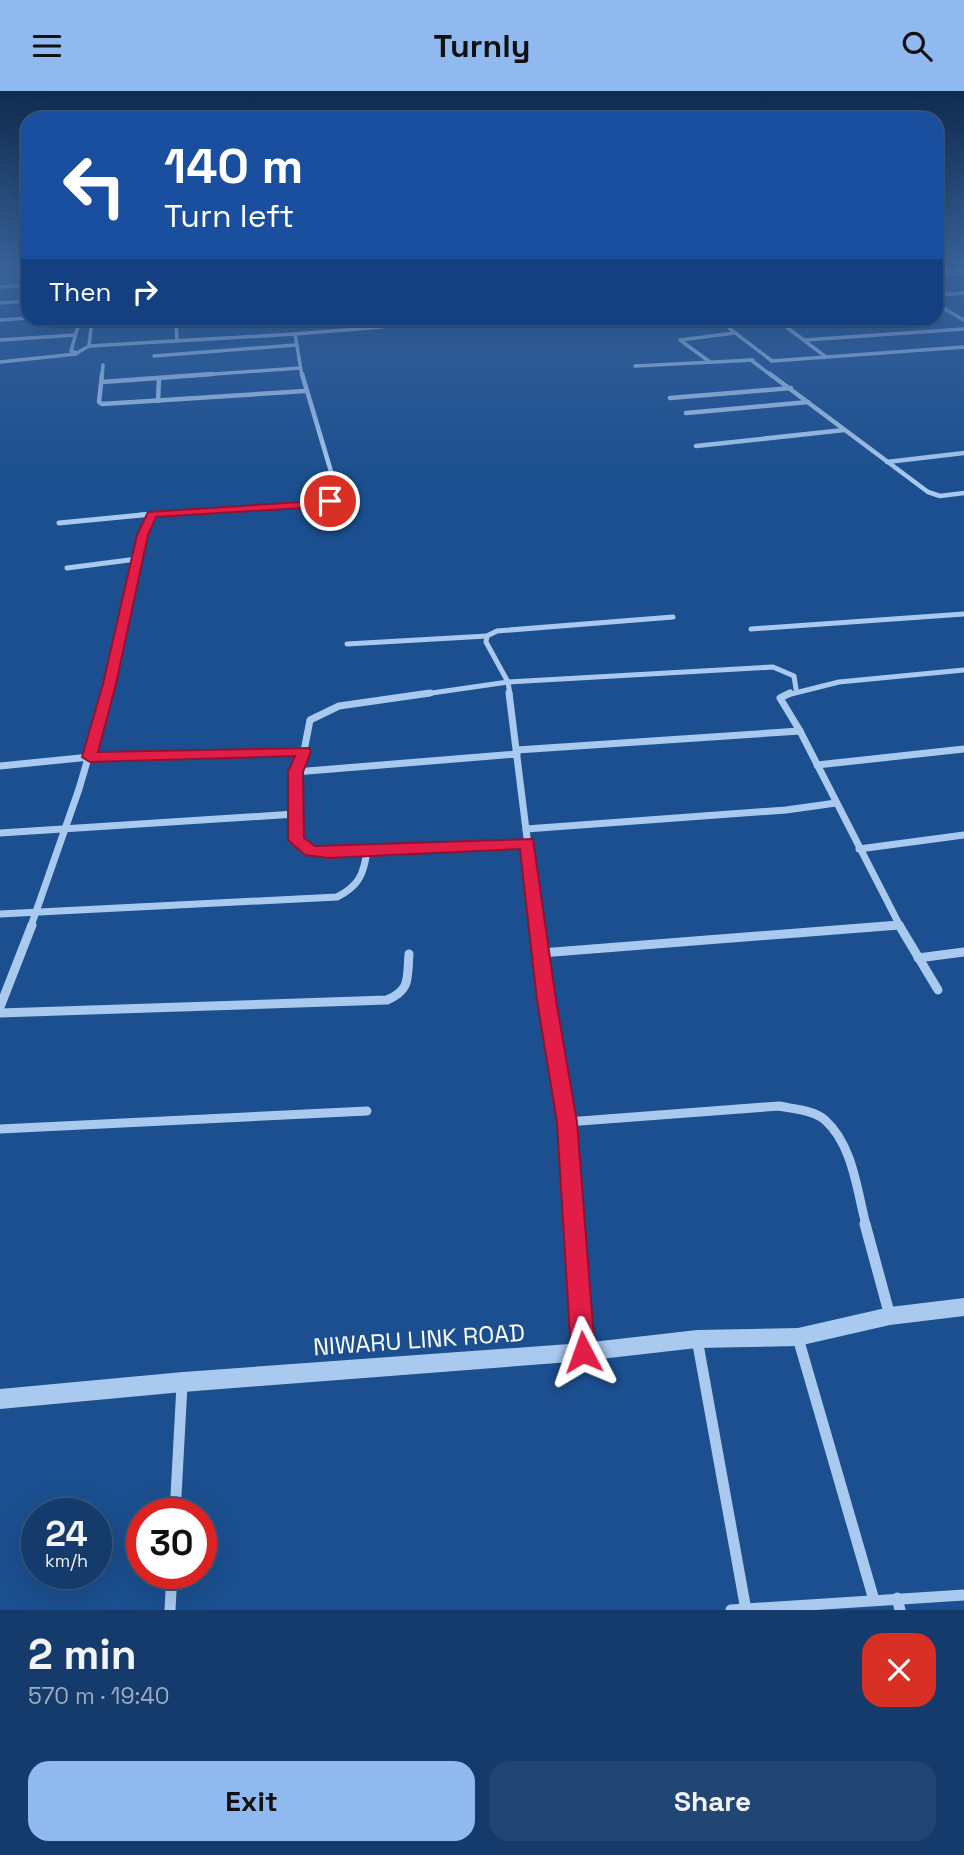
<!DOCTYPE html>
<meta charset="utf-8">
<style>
body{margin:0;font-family:"Space Grotesk",sans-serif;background:#214673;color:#f1f3f6;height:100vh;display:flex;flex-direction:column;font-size:26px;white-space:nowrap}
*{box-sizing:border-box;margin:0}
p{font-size:23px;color:#9dadc1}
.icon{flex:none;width:38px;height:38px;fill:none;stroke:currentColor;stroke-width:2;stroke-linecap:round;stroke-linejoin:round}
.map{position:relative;height:1519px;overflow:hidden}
.side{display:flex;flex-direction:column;background:#143b6b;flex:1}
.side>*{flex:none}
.hud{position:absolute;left:21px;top:21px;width:922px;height:214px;border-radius:21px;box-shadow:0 7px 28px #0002,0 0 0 2px #33557e;background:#1a4fa0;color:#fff;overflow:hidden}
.speed{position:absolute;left:21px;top:1407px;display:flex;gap:14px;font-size:35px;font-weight:700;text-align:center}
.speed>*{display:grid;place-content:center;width:91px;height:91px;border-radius:50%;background:#143b6b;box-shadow:0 7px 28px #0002,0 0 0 2px #33557e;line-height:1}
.speed small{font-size:18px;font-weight:400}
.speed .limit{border:10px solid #d22;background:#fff;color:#111}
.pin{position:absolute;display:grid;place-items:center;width:60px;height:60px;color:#fff;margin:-30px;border:4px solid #fff;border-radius:50%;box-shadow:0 2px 7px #0007}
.me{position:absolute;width:77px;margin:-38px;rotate:356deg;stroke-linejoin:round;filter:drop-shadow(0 0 5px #0008)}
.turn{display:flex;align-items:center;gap:24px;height:147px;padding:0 28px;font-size:32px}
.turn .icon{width:91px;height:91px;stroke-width:2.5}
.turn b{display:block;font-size:49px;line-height:60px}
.then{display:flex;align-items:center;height:66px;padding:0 28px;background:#0003;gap:14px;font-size:26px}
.round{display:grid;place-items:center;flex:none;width:74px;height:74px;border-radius:21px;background:#214673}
.summary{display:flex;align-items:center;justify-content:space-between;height:119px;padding:0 28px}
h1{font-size:42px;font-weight:800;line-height:52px}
.primary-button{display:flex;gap:14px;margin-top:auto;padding:14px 28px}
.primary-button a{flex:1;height:80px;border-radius:21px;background:#90b9f0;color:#111;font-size:28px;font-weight:800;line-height:80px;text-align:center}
.primary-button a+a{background:#214673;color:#f1f3f6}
header{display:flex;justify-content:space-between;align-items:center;height:91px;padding:0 28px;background:#90b9f0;color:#111;font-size:32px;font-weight:800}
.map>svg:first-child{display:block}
</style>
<header><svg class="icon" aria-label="menu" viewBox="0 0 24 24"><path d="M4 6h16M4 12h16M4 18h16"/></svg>Turnly<svg class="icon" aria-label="search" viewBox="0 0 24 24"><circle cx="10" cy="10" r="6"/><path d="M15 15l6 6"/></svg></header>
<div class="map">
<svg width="964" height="1519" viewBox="0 0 964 1519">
<rect width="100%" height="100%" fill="#1b4f8f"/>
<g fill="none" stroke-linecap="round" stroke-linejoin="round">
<g stroke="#a9c9ee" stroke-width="3.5">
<polyline points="936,181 964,180"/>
<polyline points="0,196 28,194"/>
<polyline points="936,204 964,202"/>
<polyline points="0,212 28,210"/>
<polyline points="936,213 964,229"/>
<polyline points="80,228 71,260 77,262 89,255 92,228"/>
<polyline points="176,228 177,250"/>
<polyline points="776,228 826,266"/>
<polyline points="0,229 28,227"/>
<polyline points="176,231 231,228"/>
<polyline points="782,231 842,228"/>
<polyline points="730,238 772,270 964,256"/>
<polyline points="295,243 382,236 392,231 390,228"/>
<polyline points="0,249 75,244"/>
<polyline points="805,249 964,238"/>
<polyline points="89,255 295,243 302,285"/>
<polyline points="154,265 295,254"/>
<polyline points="751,269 772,285"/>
<polyline points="0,271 76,263"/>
<polyline points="710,271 680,249 735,242"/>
<polyline points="635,275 753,269"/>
<polyline points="102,285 103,274"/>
<polyline points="187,285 300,277"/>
</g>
<g stroke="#a9c9ee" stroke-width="4.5">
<polyline points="102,283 99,311 102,313 305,300"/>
<polyline points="770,283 928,401 940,405 964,402"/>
<polyline points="102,291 212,283"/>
<polyline points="670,307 791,297"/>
<polyline points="158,310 159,287"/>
<polyline points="686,322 808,311"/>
<polyline points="696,355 844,339"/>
<polyline points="887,371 964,362"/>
<polyline points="139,424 152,423"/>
<polyline points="151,424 317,413 330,410 338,404 302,283"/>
</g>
<g stroke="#a9c9ee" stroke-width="5">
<polyline points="59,432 152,423"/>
<polyline points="67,477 137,468"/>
<polyline points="751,538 964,523"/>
<polyline points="347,553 487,545"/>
<polyline points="107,604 142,444 152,423 161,422"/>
<polyline points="418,604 508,591 486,551 487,545 497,540 673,526"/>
<polyline points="510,604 508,591 773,576 794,585 796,598"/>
<polyline points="787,604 839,591 964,579"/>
</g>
<g stroke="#a9c9ee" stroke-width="7">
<polyline points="430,602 339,615 310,629 304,660 295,681 296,749 306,757 328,762 527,752"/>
<polyline points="509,602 538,835"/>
<polyline points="790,602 780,607 800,640 900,835"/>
<polyline points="517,659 800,640"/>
<polyline points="817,674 964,658"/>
<polyline points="0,675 90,666 304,660"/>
<polyline points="295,681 517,663"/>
<polyline points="526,738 786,719 836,712"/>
<polyline points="0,742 295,723"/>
<polyline points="859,758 964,744"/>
<path d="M0 823 337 806C359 795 364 783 367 759"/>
<polyline points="31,835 79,698 107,602"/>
<polyline points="880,835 899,834"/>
</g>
<g stroke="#a9c9ee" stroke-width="9">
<polyline points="538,834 567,1031 574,1134"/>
<polyline points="899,834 938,899"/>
<polyline points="541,862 899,834"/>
<polyline points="918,867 964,861"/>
<polyline points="0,916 32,834"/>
<path d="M0 922 387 909C411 899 407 887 409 863"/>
<path d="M567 1031 779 1015C793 1018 814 1019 825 1029 853 1054 857 1100 866 1134"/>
<polyline points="0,1038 367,1020"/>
</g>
<g stroke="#a9c9ee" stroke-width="11">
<polyline points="574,1133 583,1261"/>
<polyline points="865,1133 890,1225"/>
<polyline points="798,1247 874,1509"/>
<polyline points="697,1248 746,1519"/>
<polyline points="175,1423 182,1294"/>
<polyline points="897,1507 900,1519"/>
<polyline points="170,1519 172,1482"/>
<polyline points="731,1519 964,1504"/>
</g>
<polygon fill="#a9c9ee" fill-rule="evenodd" points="964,1207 964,1225 890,1234 798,1255 697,1257 583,1270 183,1301 0,1318 0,1298 183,1281 583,1252 697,1239 798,1237 890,1216"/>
</g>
<linearGradient id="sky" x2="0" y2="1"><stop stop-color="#0f2b4f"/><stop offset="0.45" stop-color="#39639b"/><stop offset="1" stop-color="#39639b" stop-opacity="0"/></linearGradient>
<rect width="964" height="389" fill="url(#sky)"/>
<polygon fill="#e11d48" stroke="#92132f" stroke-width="2" points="330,407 333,408 333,412 317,416 156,426 148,444 116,593 98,661 309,657 311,660 303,681 304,747 315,755 533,748 556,909 577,1031 595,1261 592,1270 583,1274 574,1270 571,1261 557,1031 537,909 520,758 328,767 305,764 288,749 288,681 295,665 90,671 82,666 103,593 137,444 148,421 317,410"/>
<g text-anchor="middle" stroke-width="5" stroke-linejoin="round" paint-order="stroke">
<g font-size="24" fill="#fff" stroke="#1b4f8f">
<text transform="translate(419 1249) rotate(-4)" y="8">NIWARU LINK ROAD</text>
</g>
</g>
</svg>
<div class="speed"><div>24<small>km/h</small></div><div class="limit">30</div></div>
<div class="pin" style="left:330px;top:410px;background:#d93025"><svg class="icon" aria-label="arrive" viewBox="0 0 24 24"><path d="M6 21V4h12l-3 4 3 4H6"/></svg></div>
<svg class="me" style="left:583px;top:1261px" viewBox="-20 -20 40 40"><path d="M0-17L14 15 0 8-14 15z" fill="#e11d48" stroke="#fff" stroke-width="4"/></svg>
<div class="hud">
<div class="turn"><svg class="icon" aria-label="left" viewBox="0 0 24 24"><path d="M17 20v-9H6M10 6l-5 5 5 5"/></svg><div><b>140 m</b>Turn left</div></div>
<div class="then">Then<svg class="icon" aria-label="right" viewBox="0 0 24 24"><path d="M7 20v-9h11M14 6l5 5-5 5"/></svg></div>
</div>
</div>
<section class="side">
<div class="summary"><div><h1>2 min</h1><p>570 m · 19:40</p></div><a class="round" style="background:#d93025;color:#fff"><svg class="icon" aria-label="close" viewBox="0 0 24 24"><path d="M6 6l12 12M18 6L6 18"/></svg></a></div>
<div class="primary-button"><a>Exit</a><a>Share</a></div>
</section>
